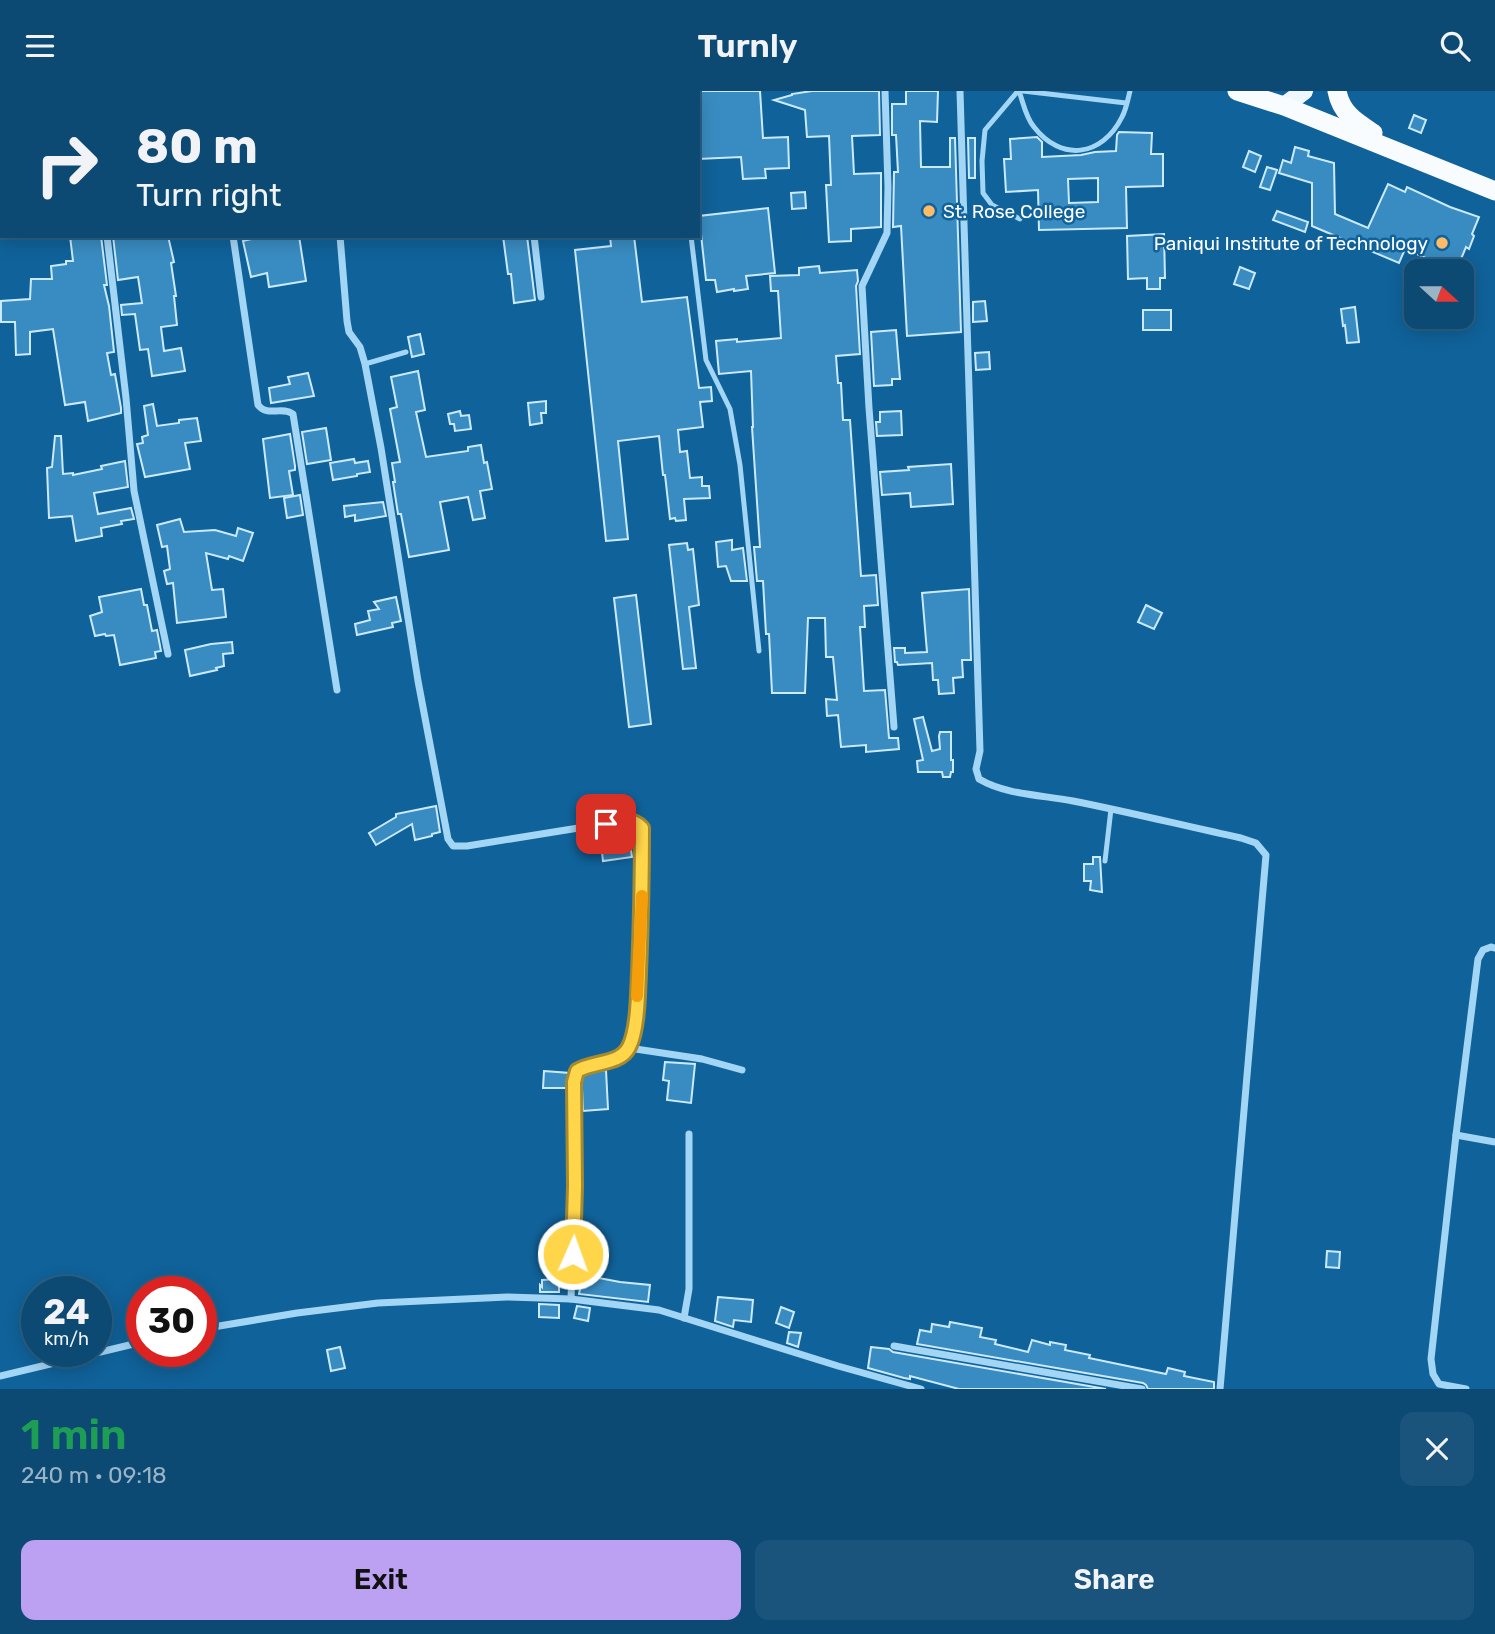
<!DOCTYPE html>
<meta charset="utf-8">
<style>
body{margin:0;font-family:Rubik,sans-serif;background:#1a547c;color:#f1f3f6;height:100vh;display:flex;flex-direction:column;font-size:26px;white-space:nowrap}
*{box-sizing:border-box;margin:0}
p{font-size:23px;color:#9ab3c5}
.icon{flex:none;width:38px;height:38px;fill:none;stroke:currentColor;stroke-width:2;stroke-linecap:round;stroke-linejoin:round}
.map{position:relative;height:1298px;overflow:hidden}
.drawer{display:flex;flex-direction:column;background:#0c4a74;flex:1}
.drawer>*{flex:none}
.top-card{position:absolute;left:0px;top:0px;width:700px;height:147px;box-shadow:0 4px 18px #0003,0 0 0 2px #2c6286;background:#0c4a74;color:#f1f3f6;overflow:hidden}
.needle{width:46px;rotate:111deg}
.controls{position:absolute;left:1404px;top:168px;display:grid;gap:14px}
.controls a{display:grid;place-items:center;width:70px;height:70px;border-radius:14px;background:#0c4a74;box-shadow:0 4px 18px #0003,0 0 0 2px #2c6286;font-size:35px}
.speed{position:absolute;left:21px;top:1185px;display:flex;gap:14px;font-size:35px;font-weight:700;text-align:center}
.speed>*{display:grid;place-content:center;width:91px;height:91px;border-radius:50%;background:#0c4a74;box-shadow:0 4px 18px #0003,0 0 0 2px #2c6286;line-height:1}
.speed small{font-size:18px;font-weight:400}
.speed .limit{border:10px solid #d22;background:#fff;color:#111}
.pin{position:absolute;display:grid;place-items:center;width:60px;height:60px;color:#fff;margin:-30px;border-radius:14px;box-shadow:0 4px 10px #0006}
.me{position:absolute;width:77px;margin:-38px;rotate:2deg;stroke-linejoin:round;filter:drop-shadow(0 0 5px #0008)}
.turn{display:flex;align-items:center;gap:24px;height:147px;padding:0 21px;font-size:32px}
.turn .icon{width:91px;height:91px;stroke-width:2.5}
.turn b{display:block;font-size:49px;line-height:60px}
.round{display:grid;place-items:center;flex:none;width:74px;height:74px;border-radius:14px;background:#1a547c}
.overview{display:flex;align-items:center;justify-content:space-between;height:119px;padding:0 21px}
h1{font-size:42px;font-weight:600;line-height:52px;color:#1e9e55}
.button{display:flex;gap:14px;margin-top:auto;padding:14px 21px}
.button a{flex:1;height:80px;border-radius:14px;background:#bca0f2;color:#111;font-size:28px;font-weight:600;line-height:80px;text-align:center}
.button a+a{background:#1a547c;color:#f1f3f6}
header{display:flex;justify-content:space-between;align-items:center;height:91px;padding:0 21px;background:#0c4a74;font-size:32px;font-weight:600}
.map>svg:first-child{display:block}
</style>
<header><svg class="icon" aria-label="menu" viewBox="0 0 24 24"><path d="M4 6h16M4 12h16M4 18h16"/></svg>Turnly<svg class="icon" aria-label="search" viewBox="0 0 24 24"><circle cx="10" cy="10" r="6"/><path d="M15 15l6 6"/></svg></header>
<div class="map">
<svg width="1495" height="1298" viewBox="0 0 1495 1298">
<rect width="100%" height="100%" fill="#10629a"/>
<g fill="#398cc2" stroke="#cbeafe" stroke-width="2" fill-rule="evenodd">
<polygon points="698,0 760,0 763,47 788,46 789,77 765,78 766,87 743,88 741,66 698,68"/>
<polygon points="812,0 879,0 880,44 852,45 854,83 881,82 881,136 851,138 851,150 829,151 826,94 831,94 829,45 807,46 805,19 774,9 792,4 792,3"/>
<polygon points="906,0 938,0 937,31 920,30 921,76 950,76 950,47 955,47 961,241 907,245 901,135 893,136 894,81 898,81 896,44 892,44 892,13 906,13"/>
<polygon points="1414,24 1426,29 1421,42 1409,37"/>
<path d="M1119 41 1152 42 1151 63H1163V95L1126 96 1127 137 1039 139 1038 99 1006 101 1004 68H1011L1010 48 1037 46 1042 51V66L1081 64 1095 61 1116 60 1117 44ZM1098 87V111L1069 112 1068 88Z"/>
<polygon points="968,47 975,47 975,87 969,87"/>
<polygon points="1295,56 1309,60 1308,65 1334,72 1335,123 1368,137 1388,93 1405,101 1407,96 1450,116 1479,126 1472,143 1474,145 1469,158 1466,156 1456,180 1405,158 1399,172 1312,135 1312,92 1279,82 1283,69 1291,72"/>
<polygon points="1249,60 1261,65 1255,81 1243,76"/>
<polygon points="1267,76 1277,79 1270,99 1260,96"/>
<polygon points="805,101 806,117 792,118 791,102"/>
<polygon points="768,117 775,182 746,185 748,198 734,200 734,198 717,201 715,189 706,189 699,125"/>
<polygon points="1277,120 1308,131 1305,141 1273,129"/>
<polygon points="1164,143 1165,187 1160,187 1160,198 1147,198 1147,187 1128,188 1127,145"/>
<polygon points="70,145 101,145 107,194 104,194 109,215 114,261 107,262 111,284 115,283 121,317 121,322 88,330 85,311 65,314 53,238 30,241 30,263 16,264 15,231 1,231 1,210 30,208 31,188 52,188 51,175 66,173 66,170 73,170"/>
<polygon points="113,145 168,145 174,171 171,172 176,205 174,205 177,234 161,236 164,260 181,257 185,280 152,285 148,258 140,259 135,223 122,224 121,214 142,212 138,186 118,189"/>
<polygon points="264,145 299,145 306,190 269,196 267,182 251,186 243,150"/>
<polygon points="503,145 527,145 535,209 514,212 511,183 508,183"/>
<polygon points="610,145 634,145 642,211 687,206 699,297 711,296 712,310 700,311 703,336 678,339 680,361 687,360 690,387 702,386 702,395 709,395 710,407 684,408 686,429 676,430 675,427 670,428 665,384 663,384 659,345 618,350 628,448 606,450 575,159 611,155"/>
<polygon points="819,175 820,182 857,179 858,190 856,195 860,263 836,265 838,292 841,292 843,329 850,329 861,485 876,484 878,514 864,515 865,536 860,536 864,600 885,599 889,647 898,647 899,658 866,661 866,654 841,656 838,624 827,625 826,608 837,609 833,566 826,566 825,527 808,527 805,602 772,602 769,543 766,543 763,490 757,490 754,456 760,456 752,336 753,336 751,280 719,283 716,250 737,248 737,251 781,247 778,200 771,200 770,185 799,184 799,177"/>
<polygon points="1240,176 1255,182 1249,198 1234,193"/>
<polygon points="985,210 987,230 973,231 973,211"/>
<polygon points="1355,216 1359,251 1347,252 1345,234 1343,235 1341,218"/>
<rect x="1143" y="219" width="28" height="20"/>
<polygon points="896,239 900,288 892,288 892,294 874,295 871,241"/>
<polygon points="420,243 424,263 412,266 408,246"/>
<polygon points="989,261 990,278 976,279 975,262"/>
<polygon points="418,280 425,319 416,321 426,366 468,360 468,356 481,354 484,372 487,371 492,398 480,400 485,427 473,429 468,406 440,411 449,459 409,466 401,423 398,423 393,391 395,391 392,372 400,371 390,318 397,316 391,286"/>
<polygon points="308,282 314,305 271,312 269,297 290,293 288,286"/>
<polygon points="546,310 546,322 541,322 542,332 530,334 528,312"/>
<polygon points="153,313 157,335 179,332 179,329 197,327 201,350 185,352 190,378 145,386 137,353 143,352 142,346 148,344 144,315"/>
<polygon points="460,320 461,325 469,324 471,338 455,340 454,333 450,333 448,323"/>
<polygon points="901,320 902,344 877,345 876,331 880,331 880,321"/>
<polygon points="326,337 331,369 307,373 302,341"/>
<polygon points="290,343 295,375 295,379 289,380 293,404 270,407 263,348"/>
<polygon points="55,345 61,345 63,383 73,382 73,384 102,378 101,375 125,370 128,396 94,402 98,423 131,417 134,428 121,430 122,433 101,437 102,445 76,450 72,425 49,427 47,377 52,376"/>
<polygon points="354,368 355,372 368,370 370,381 357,383 357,385 333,389 330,372"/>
<polygon points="951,373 953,413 911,416 910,402 882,404 880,381 909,379 908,376"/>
<polygon points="300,404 303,424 287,427 284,407"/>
<polygon points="383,411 386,425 355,430 355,424 345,426 344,415"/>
<polygon points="180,428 184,441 215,439 236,445 238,437 253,442 243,470 229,465 228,468 206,462 212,499 223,498 226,526 177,532 173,492 167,493 164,480 170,478 167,455 162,456 157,434"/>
<polygon points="732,449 732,459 743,457 747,490 731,490 726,475 718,476 716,451"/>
<polygon points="687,452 688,459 693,458 699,514 689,516 696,577 683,578 669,454"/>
<polygon points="141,498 144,514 147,514 152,540 157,539 161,560 155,561 156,567 120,574 114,544 106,545 105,543 95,545 90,525 102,521 99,506"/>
<polygon points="969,498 971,569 962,569 963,586 953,587 954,602 939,603 938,589 933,589 932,572 898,574 897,571 895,571 894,557 905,557 905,562 927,561 922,502"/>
<polygon points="636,504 651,633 629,636 614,507"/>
<polygon points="396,506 401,530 392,532 393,536 357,544 355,533 370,529 368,520 379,518 374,511"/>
<polygon points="1146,514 1162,522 1154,538 1138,531"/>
<polygon points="232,551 233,562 223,563 224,575 216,577 217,579 190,585 185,559 211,553"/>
<polygon points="923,626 932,660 940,658 939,645 940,641 951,641 951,669 953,669 953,681 951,681 950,686 943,686 942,681 918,681 917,670 923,669 914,628"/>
<polygon points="436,715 440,741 432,743 432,745 415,749 412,733 376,754 369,742 396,726 396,723"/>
<polygon points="628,739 632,766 603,770 600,744"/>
<polygon points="1093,766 1100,766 1102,801 1090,799 1091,790 1084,790 1084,773 1093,773"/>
<polygon points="665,971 695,973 691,1012 667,1009 669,990 663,989"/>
<polygon points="606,979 608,1018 583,1020 582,998 580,998 582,984 592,980"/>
<polygon points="544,980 570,982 568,997 543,997"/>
<polygon points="1327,1160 1340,1161 1339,1177 1326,1176"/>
<polygon points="583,1184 620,1191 650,1194 648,1211 579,1203"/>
<polygon points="559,1188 559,1201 540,1201 540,1194 542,1196 542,1189"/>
<polygon points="718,1206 753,1209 751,1231 734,1229 733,1236 715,1230"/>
<polygon points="539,1213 559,1214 559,1227 539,1226"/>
<polygon points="577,1215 590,1217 588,1230 574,1227"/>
<polygon points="781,1216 794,1221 789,1237 776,1232"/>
<polygon points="950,1231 982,1237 980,1246 996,1249 995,1253 1028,1261 1032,1249 1050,1254 1050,1251 1066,1254 1065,1259 1090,1264 1089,1267 1166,1283 1168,1277 1185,1281 1184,1285 1214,1291 1214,1298 1148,1298 1146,1294 1143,1292 917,1253 920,1239 931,1241 932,1233 949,1236"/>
<polygon points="789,1241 801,1242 798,1256 787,1252"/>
<polygon points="340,1256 345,1277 331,1280 327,1259"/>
<polygon points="871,1256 889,1258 893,1261 1106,1298 959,1298 910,1285 910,1288 904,1287 868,1277"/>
</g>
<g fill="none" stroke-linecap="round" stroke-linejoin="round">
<g stroke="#a3d5f5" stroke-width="5">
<polyline points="676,0 676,2"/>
<polyline points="1018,0 985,39 982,70 983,102 992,114 1020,128"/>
<path d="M1019 0C1023 11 1026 27 1034 36 1061 71 1102 66 1122 26 1126 19 1128 8 1130 0"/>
<polyline points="1023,0 1126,12"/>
<polyline points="691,145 706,269 730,318 740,374 759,560"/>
<polyline points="365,273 406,261"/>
<polyline points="1105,770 1111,718"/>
</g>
<g stroke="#a3d5f5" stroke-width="7">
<polyline points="324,0 324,2"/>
<polyline points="514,0 515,2"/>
<polyline points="885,0 888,96 887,142 862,195 869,317 894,636"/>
<path d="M960 0 980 660 976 678 979 688C1006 704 1042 704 1073 710 1129 721 1185 735 1241 747L1256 752 1266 764 1220 1298"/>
<polyline points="107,145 126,307 134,400 168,563"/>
<path d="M233 145 258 314C267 326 282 315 293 323L337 599"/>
<path d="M340 145 347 230 349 241 360 256 365 273 381 357 418 590 448 748 453 755H467L628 729 635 731 642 737C643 787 641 837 638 887 637 905 638 940 629 956 620 973 593 970 577 980L574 991 575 1095 571 1208"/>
<polyline points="534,145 541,206"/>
<polyline points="629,957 702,968 742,979"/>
<polyline points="1456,1044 1495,1051"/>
<polyline points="684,1227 689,1198 689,1043"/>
<polyline points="201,1238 297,1222 378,1212 507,1206 571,1208 659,1219 838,1275 921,1298"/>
<polyline points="894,1255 1142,1298"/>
<polyline points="0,1285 142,1251"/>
<polyline points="1466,1298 1439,1293 1433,1283 1431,1268 1456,1044 1478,868 1483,859 1491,856 1495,857"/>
</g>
<polyline stroke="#f0f8ff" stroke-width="18" points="1284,15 1304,0"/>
<g stroke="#f8fcff" stroke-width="19">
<polyline points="1237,0 1284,15 1495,100"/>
<path d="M1337 0C1341 22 1356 31 1373 42"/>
<polyline points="283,2 292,0"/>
<polyline points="0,58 2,57"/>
</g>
</g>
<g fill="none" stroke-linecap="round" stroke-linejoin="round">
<g stroke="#a68a30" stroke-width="18">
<path id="route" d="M573 1163 575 1095 574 991 577 980C593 970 620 974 629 956 638 939 638 901 639 882 641 833 642 785 642 737 631 726 620 730 606 733"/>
</g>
<use href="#route" stroke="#ffd54a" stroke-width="12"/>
<polyline stroke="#f59e0b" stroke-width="12" points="637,905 642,805"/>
</g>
<g fill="#fb6" stroke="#10629a" stroke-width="2.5">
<circle cx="929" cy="120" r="7"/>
<circle cx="1442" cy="152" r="7"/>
</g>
<g text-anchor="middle" stroke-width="5" stroke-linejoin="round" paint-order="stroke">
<g font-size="19" fill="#fff" stroke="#10629a" text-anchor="start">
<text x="943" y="127">St. Rose College</text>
<text x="1428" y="159" text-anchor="end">Paniqui Institute of Technology</text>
</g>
</g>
</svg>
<div class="controls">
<a><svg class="needle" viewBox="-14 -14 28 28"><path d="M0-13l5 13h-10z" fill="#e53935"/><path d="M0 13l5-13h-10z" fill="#9ab3c5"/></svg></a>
</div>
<div class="speed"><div>24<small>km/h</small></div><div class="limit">30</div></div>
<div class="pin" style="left:606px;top:733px;background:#d93025"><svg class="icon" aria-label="arrive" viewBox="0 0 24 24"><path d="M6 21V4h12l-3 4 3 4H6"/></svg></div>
<svg class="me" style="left:573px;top:1163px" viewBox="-20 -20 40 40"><circle r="17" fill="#ffd54a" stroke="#fff" stroke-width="3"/><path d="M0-11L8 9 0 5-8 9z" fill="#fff"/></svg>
<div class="top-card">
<div class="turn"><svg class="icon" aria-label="right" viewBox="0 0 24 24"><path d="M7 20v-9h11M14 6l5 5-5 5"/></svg><div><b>80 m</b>Turn right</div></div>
</div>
</div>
<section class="drawer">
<div class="overview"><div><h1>1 min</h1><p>240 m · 09:18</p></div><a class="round"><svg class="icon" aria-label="close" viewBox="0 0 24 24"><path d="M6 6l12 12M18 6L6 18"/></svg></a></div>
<div class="button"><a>Exit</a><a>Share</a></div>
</section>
